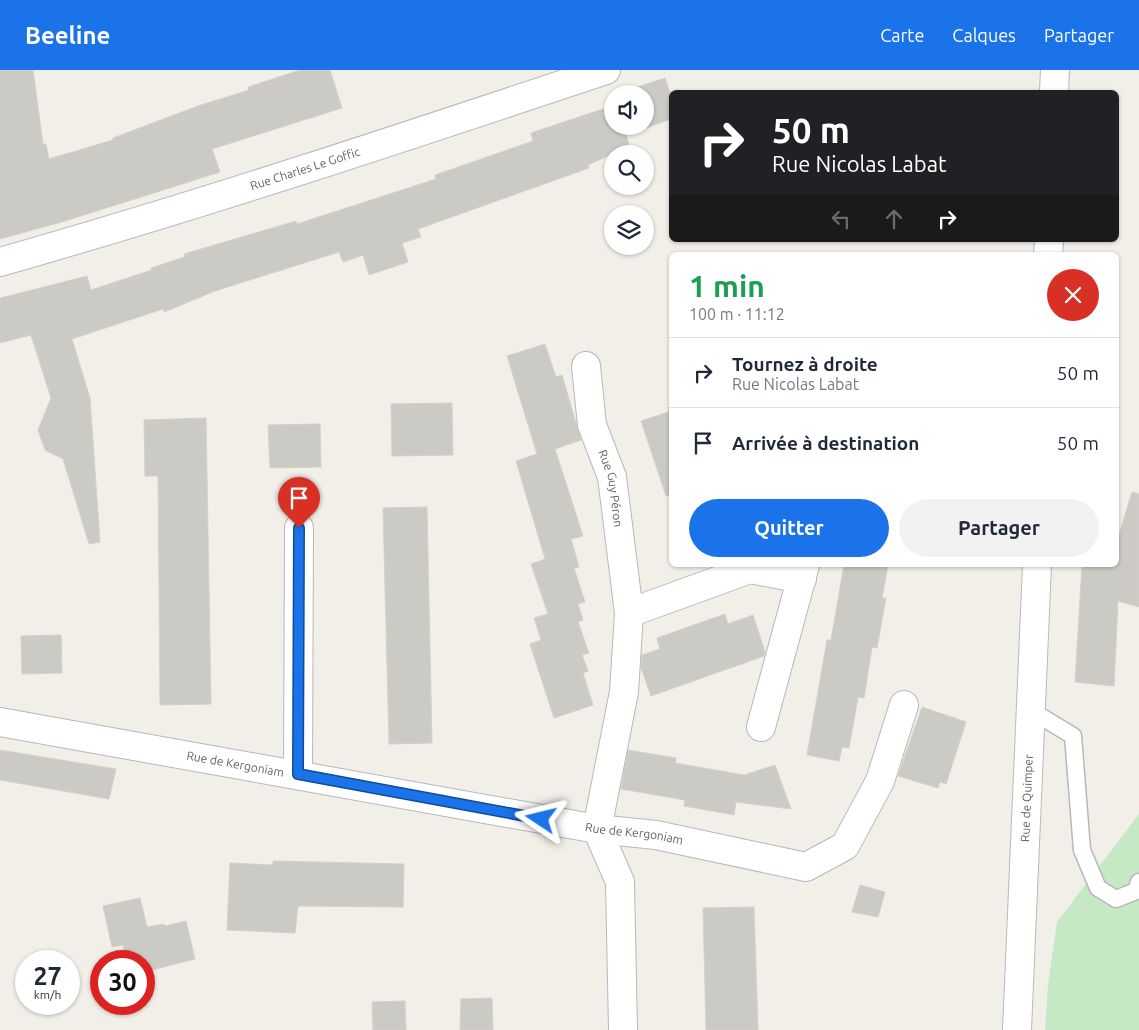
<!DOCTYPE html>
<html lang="fr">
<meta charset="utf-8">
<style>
body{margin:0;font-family:Ubuntu,sans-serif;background:#f2f2f3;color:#1f2937;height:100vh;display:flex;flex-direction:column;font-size:19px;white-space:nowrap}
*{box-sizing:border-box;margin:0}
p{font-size:16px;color:#747a83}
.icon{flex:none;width:28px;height:28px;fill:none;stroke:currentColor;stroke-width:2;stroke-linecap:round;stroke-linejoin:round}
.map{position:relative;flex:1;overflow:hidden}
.details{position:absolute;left:669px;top:182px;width:450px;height:315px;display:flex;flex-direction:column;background:#fff;border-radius:8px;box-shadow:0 1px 4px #0004}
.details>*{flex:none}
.banner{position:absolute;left:669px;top:20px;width:450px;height:152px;border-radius:8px;box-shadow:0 1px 4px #0004;background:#202124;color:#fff;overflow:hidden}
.buttons{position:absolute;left:604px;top:15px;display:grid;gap:10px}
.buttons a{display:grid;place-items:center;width:50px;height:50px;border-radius:50%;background:#fff;box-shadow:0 1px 4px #0004;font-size:25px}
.speed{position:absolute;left:15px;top:880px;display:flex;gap:10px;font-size:25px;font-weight:700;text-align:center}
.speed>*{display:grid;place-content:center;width:65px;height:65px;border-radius:50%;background:#fff;box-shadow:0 1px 4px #0004;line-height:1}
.speed small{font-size:12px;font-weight:400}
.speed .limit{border:8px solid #d22;background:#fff;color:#111}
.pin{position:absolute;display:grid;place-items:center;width:42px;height:42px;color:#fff;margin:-51px -21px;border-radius:50% 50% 50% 0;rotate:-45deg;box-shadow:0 0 5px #0007}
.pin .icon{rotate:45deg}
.me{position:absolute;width:55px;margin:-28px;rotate:280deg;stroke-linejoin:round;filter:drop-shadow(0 0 4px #0008)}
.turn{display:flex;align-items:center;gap:18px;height:105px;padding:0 20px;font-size:22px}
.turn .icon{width:65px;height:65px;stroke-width:2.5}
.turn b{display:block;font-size:35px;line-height:42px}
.lanes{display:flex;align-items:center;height:48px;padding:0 20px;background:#0003;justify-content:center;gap:25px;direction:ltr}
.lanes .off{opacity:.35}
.round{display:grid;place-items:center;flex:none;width:52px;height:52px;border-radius:26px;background:#f2f2f3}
.headline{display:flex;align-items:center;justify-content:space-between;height:85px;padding:0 20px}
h1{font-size:30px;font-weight:600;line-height:38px;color:#1e9e55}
.cta{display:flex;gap:10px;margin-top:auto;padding:10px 20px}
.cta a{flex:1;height:58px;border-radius:30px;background:#1a73e8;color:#fff;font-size:20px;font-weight:600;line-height:58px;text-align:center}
.cta a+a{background:#f2f2f3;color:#1f2937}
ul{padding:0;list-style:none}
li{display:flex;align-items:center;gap:15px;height:70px;padding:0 20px;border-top:1px solid #e0e1e3}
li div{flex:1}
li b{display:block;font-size:19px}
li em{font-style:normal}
header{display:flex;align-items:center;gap:30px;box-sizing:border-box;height:70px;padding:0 25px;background:#1a73e8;color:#fff}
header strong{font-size:24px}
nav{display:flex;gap:28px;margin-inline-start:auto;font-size:18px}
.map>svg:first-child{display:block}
</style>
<header>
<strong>Beeline</strong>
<nav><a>Carte</a><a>Calques</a><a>Partager</a></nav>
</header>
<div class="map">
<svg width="1139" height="960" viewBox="0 0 1139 960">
<rect width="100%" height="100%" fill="#f1efe8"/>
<polygon fill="#c5e8c5" points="1139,744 1139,960 1045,960 1048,915 1057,852"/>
<g fill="#cccac5" stroke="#d6d1c6">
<polygon points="0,0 33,0 43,74 46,74 49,89 113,70 113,68 198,36 249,20 248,17 300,0 330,0 342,38 212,79 220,102 62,152 0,169"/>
<polygon points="665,8 671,26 671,49 626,65 630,78 612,84 588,95 589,98 418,159 421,167 402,173 408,192 369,205 363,185 343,192 339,182 215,221 164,242 163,239 72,269 90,328 100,472 89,474 63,389 45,380 38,360 51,328 31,265 0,273 0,228 87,206 91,220 152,200 151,198 185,187 184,184 296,151 297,154 436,109 435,105 533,71 531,63 612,36 612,56 645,56 645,24 622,22"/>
<polygon points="545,274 556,307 562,305 581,370 555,379 583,466 571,469 579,497 574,498 585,532 578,534 583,550 578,552 589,583 582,585 588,601 583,603 593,635 554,648 530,574 541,570 534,548 548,544 531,494 545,489 516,391 537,384 507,286"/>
<polygon points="452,333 453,385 392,386 391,334"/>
<polygon points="671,341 671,426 666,426 641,351"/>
<polygon points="206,348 211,634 160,635 158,406 145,406 144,350"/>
<polygon points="320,354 321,397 270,398 268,355"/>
<polygon points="1132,422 1139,424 1139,537 1118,531 1114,616 1075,612 1082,495 1116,495 1116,475"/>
<polygon points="427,437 432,673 389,674 383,438"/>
<polygon points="844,495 888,495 882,528 886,528 877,578 872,577 864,628 858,627 849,678 842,677 839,691 807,685 827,570 831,570"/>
<polygon points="725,544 728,554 753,545 765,582 764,586 651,626 641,598 642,585 660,579 657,568"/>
<polygon points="61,565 62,603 22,604 21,566"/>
<polygon points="922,637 966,652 946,714 940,712 938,718 898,706"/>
<polygon points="0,680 116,699 109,729 0,710"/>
<polygon points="628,680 676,688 675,693 744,705 775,695 791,739 736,732 734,745 684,736 685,730 621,719"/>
<polygon points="273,791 404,794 403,837 298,836 295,863 227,860 230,793 273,795"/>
<polygon points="860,815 885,822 878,847 852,842"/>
<polygon points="140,828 147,857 164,854 165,856 186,851 195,889 144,902 144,891 126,891 123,875 112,877 103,836"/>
<polygon points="754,837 758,960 706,960 703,838"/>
<polygon points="492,928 493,960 460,960 461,929"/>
<polygon points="405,931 406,960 373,960 372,932"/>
</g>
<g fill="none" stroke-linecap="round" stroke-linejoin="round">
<g stroke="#b5b8bc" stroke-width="19">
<polyline id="lane" points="1032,641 1073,666 1082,780 1098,818 1116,829 1136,821 1139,812"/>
</g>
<g stroke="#b5b8bc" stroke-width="30">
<g id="street">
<path id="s1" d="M0 192C204 134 405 67 606 0"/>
<path id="s2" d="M586 296 592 355 612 407 629 543"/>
<path id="s3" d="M0 652 597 759 656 765 806 797 845 776 880 711 904 635"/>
<polyline points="761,657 805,495"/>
<polyline points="298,704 299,458"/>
<polyline points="623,960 620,812 597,759 624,622 629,543 750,499 802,509"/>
</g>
</g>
<g stroke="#b6babf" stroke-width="30">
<g id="secondary">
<polyline points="1054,22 1055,0"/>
<polyline points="1048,185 1049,170"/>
<path id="s4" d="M1017 960 1037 495"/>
</g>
</g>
<use href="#lane" stroke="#fff" stroke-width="16"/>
<use href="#street" stroke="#fff" stroke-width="28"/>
<use href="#secondary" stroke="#fff" stroke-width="28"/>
</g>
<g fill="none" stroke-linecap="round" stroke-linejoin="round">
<g stroke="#114b97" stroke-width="12">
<polyline id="route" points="299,458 298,704 541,749"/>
</g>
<use href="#route" stroke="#1a73e8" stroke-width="9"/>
</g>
<g text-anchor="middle" stroke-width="4" stroke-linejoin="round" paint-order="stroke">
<g font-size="12" fill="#5f6368" stroke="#fff">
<text dy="4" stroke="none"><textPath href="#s1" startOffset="319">Rue Charles Le Goffic</textPath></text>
<text dy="4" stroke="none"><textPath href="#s2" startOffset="126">Rue Guy Péron</textPath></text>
<text dy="4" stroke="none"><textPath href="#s3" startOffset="239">Rue de Kergoniam</textPath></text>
<text dy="4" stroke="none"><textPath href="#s4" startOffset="232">Rue de Quimper</textPath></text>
<text dy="4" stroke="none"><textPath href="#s3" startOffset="644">Rue de Kergoniam</textPath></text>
</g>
</g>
</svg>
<div class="buttons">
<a><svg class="icon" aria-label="sound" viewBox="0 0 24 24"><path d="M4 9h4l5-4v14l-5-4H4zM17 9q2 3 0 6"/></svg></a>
<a><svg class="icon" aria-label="search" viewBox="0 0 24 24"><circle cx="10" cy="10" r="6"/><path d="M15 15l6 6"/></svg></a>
<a><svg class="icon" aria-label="layers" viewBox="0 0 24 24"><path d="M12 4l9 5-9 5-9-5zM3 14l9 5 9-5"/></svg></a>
</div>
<div class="speed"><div>27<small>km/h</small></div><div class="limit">30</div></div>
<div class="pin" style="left:299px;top:458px;background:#d93025"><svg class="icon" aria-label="arrive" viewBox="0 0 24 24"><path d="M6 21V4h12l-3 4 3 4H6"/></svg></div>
<svg class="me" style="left:541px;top:749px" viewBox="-20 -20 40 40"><path d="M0-17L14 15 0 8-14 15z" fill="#1a73e8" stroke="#fff" stroke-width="4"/></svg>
<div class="banner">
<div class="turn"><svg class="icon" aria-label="right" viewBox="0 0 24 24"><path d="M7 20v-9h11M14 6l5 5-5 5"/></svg><div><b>50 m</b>Rue Nicolas Labat</div></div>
<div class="lanes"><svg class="icon off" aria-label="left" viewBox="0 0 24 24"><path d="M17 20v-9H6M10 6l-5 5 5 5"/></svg><svg class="icon off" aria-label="ahead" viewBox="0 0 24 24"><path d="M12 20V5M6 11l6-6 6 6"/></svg><svg class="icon" aria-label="right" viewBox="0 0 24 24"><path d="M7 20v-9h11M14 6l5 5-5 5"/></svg></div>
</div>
<section class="details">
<div class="headline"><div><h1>1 min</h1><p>100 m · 11:12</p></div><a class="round" style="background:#d93025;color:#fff"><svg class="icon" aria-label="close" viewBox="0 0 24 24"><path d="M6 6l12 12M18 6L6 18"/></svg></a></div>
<ul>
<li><svg class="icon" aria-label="right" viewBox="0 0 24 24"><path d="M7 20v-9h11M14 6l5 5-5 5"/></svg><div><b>Tournez à droite</b><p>Rue Nicolas Labat</p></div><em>50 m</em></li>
<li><svg class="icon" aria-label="arrive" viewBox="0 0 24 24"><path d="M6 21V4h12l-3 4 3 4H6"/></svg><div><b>Arrivée à destination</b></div><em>50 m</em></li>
</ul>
<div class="cta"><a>Quitter</a><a>Partager</a></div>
</section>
</div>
